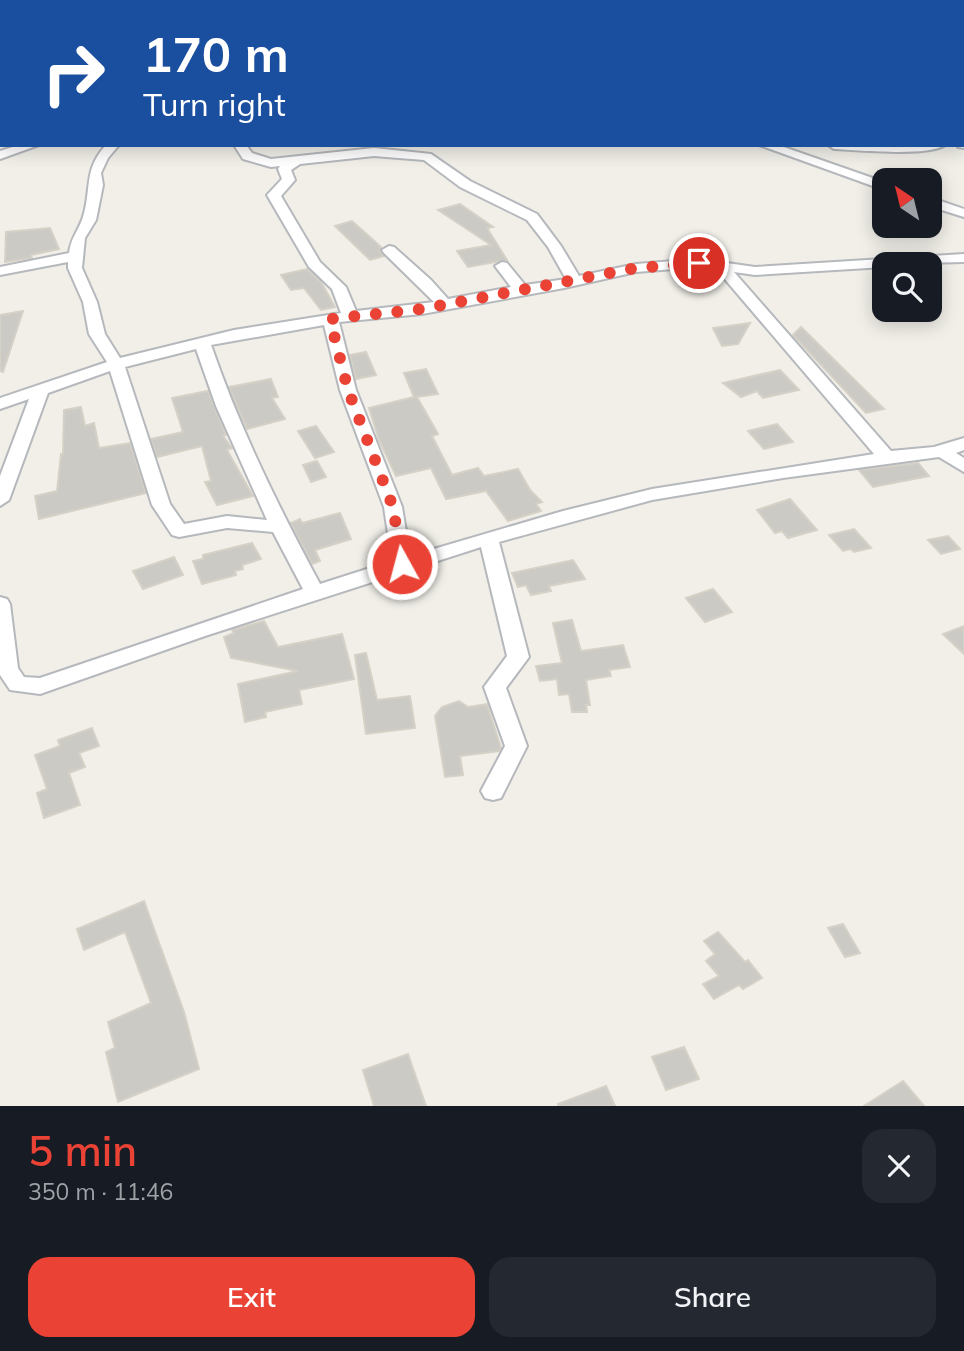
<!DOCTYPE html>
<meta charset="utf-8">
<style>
body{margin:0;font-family:Mulish,sans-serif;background:#242831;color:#f1f3f6;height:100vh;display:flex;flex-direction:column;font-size:26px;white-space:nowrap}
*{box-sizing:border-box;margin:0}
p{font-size:23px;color:#9ea1a6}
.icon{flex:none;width:38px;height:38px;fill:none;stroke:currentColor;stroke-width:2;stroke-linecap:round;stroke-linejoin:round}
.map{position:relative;height:1106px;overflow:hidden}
.details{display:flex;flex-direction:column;background:#171b24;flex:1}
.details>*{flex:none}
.banner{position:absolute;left:0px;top:0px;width:964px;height:147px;box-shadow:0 4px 18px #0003;background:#1a4fa0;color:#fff;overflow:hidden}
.needle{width:46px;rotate:325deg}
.fabs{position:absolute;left:872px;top:168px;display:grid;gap:14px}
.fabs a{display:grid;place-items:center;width:70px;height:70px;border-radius:14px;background:#171b24;box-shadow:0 4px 18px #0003;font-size:35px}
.pin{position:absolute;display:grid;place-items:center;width:60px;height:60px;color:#fff;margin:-30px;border:4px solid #fff;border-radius:50%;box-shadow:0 2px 7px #0007}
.me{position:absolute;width:77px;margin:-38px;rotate:353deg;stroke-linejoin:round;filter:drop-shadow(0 0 5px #0008)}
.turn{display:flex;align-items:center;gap:24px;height:147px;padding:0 28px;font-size:32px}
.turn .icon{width:91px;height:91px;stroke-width:2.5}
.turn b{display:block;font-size:49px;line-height:60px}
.round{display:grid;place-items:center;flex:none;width:74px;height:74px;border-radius:21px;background:#242831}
.summary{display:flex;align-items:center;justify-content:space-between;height:119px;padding:0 28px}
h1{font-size:42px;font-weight:600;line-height:52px;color:#ea4335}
.cta{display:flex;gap:14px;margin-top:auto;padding:14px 28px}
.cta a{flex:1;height:80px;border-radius:21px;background:#ea4335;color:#fff;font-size:28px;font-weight:600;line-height:80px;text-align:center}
.cta a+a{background:#242831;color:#f1f3f6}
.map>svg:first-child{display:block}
</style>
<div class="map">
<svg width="964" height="1106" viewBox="0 0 964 1106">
<rect width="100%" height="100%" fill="#f1efe8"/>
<g fill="#cccac5" stroke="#d6d1c6" stroke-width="2">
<polygon points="460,204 493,227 487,228 507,260 468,267 457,251 491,245 438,210"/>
<polygon points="352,221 381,247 380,251 384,256 370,260 335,226"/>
<polygon points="50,228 59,249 31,255 32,258 5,262 6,232"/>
<polygon points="307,269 321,282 335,307 321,310 304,288 291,290 281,275"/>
<polygon points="23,311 3,372 0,371 0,315"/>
<polygon points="750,323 738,344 722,346 713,328"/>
<polygon points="801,327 884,409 866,413 793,335"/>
<polygon points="366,352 376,375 356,379 350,355"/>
<polygon points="426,369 438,394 417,397 438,434 432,436 452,475 478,468 484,476 518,469 530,490 542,502 536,504 541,511 508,521 486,491 446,499 431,468 396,476 379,440 369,408 414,397 404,373"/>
<polygon points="780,370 799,390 763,398 757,391 741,397 723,383"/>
<polygon points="271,379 278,397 272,398 285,419 247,429 229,387"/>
<polygon points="208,391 226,435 223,436 232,448 227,450 253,496 217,505 205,482 211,481 202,446 157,457 151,439 183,432 172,398"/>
<polygon points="81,407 85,426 94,423 99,448 130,443 146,493 39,519 35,496 57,491 61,454 63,454 64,410"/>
<polygon points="777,424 793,442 764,449 748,431"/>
<polygon points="316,426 334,452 315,458 298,431"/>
<polygon points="317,461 326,477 311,482 303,465"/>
<polygon points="918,463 929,476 873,487 859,470"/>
<polygon points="790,499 817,530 788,538 782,531 775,533 757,510"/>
<polygon points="340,513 351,539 315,550 320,561 312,564 291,523 300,519 302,523"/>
<polygon points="854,529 871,548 854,552 851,549 843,551 829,535"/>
<polygon points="948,536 960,549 941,554 928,540"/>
<polygon points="252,543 261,559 242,565 243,569 235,571 236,575 202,584 193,561 203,559 203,555"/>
<polygon points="174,557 183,575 143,589 133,571"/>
<polygon points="573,560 585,579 549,586 551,591 531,595 526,585 518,587 512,573"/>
<polygon points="713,589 732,612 705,622 686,598"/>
<polygon points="572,620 581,651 623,645 630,667 609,670 611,676 586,680 590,705 586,705 587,712 572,712 569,694 559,695 557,679 540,681 536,666 562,663 553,623"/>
<polygon points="264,621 278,647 342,634 354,679 299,690 302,704 265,712 266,717 245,722 238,684 298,671 231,658 224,637 234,633 232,630"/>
<polygon points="964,626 964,654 943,634"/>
<polygon points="366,653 377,700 410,696 415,728 366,734 355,655"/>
<polygon points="459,701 468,707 487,704 501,748 499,751 460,756 463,775 445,777 435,716 442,707"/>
<polygon points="92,728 99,746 79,753 85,767 69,773 80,805 44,818 37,793 47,789 35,755 60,746 58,740"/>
<polygon points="144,901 184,1012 199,1069 118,1102 106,1052 115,1048 108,1022 151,1003 125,932 84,950 77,929"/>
<polygon points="843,924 860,953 845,957 828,928"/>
<polygon points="718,932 745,962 748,960 762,978 743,989 739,985 714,999 703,984 719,976 706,961 715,954 704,941"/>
<polygon points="684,1047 699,1079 666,1090 652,1057"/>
<polygon points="408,1054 426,1106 374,1106 363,1070"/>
<polygon points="903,1081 924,1106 864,1106"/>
<polygon points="606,1086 615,1106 558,1106 558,1104"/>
</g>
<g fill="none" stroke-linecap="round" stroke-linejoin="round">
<g stroke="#b5b8bc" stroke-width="4">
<g id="minor">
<polygon points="331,0 346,0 347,2 332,2"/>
<polygon points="371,0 385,0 370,2"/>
<polygon points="612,0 629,0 611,2"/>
<polygon points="831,0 843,0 844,2 832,2"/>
<polygon points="954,0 964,0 964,5 962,2"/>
<rect x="962" y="38" width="2" height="6"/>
<rect x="962" y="71" width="2" height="7"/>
<polygon points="962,140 964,148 958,147 962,145"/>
<polygon points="19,145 39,145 0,159 0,151"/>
<path d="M106 145H119L108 158 101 173 103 185 96 220 85 238 82 268 97 302 105 334 120 358 234 330 341 313 332 289 309 267 267 195 282 179 278 169 280 166 271 167 243 159 234 145H246L252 153 271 159 374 148 431 154 470 181 537 214 561 246 579 276 636 264 699 259 755 267 964 254V262L884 264V267L755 275 734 272 891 451 934 447 964 438V450L956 453 964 458V472L939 457 783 478 652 500 499 542 529 657 506 688 527 746 501 798 493 800 485 798 481 791 505 746 484 687 507 656 481 547 205 636 40 694 10 690 0 675V597L7 599 10 604 18 668 24 677 40 678 303 589 273 532 227 528 179 537 172 535 152 505 110 371 48 393 9 500 0 506V476L29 399 0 409V398L107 362 89 334 83 302 68 268V262L0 275V267L69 253C71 237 78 232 83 217 92 188 83 170 106 145ZM374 156 424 160 460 187 527 220 548 247 566 279 525 285 507 263 502 262 495 266 511 287 448 299 431 280 394 247 389 246 382 250 384 253 434 302 356 311 346 287 320 262 281 196 295 180 291 170 300 164ZM699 267 717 270 874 454 652 489 563 511 410 556 402 507 356 390 339 322 422 314 564 288 636 272ZM324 325 340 390 384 507 392 561 320 584C278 506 240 429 211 345ZM196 349 216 406 267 520 227 516 184 524 170 504 125 367Z"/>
<polygon points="759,145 778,145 884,182 884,190"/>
<path d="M828 145H945C928 157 857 150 834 149Z"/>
<polygon points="929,197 964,209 964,217 929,206"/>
</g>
</g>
<use href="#minor" fill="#fff" fill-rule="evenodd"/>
</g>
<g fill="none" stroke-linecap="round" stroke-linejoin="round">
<polyline stroke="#ea4335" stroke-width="12" stroke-dasharray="0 21.6" points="402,564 393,507 348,390 330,319 422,309 636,268 699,263"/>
</g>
</svg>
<div class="fabs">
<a><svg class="needle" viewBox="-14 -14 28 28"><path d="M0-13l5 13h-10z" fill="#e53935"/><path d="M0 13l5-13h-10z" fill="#9ea1a6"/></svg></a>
<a><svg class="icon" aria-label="search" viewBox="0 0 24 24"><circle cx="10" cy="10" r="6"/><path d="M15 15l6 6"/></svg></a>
</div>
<div class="pin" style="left:699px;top:263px;background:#d93025"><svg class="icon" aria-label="arrive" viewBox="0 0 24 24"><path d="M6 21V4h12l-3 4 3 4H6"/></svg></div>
<svg class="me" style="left:402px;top:564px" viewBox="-20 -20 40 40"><circle r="17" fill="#ea4335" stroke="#fff" stroke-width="3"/><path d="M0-11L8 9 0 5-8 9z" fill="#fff"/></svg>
<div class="banner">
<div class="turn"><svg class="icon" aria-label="right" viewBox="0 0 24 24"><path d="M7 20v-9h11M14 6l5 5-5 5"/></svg><div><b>170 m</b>Turn right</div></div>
</div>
</div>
<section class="details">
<div class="summary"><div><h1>5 min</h1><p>350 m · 11:46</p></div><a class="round"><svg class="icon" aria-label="close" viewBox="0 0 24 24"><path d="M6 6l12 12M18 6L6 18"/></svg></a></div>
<div class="cta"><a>Exit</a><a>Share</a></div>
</section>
